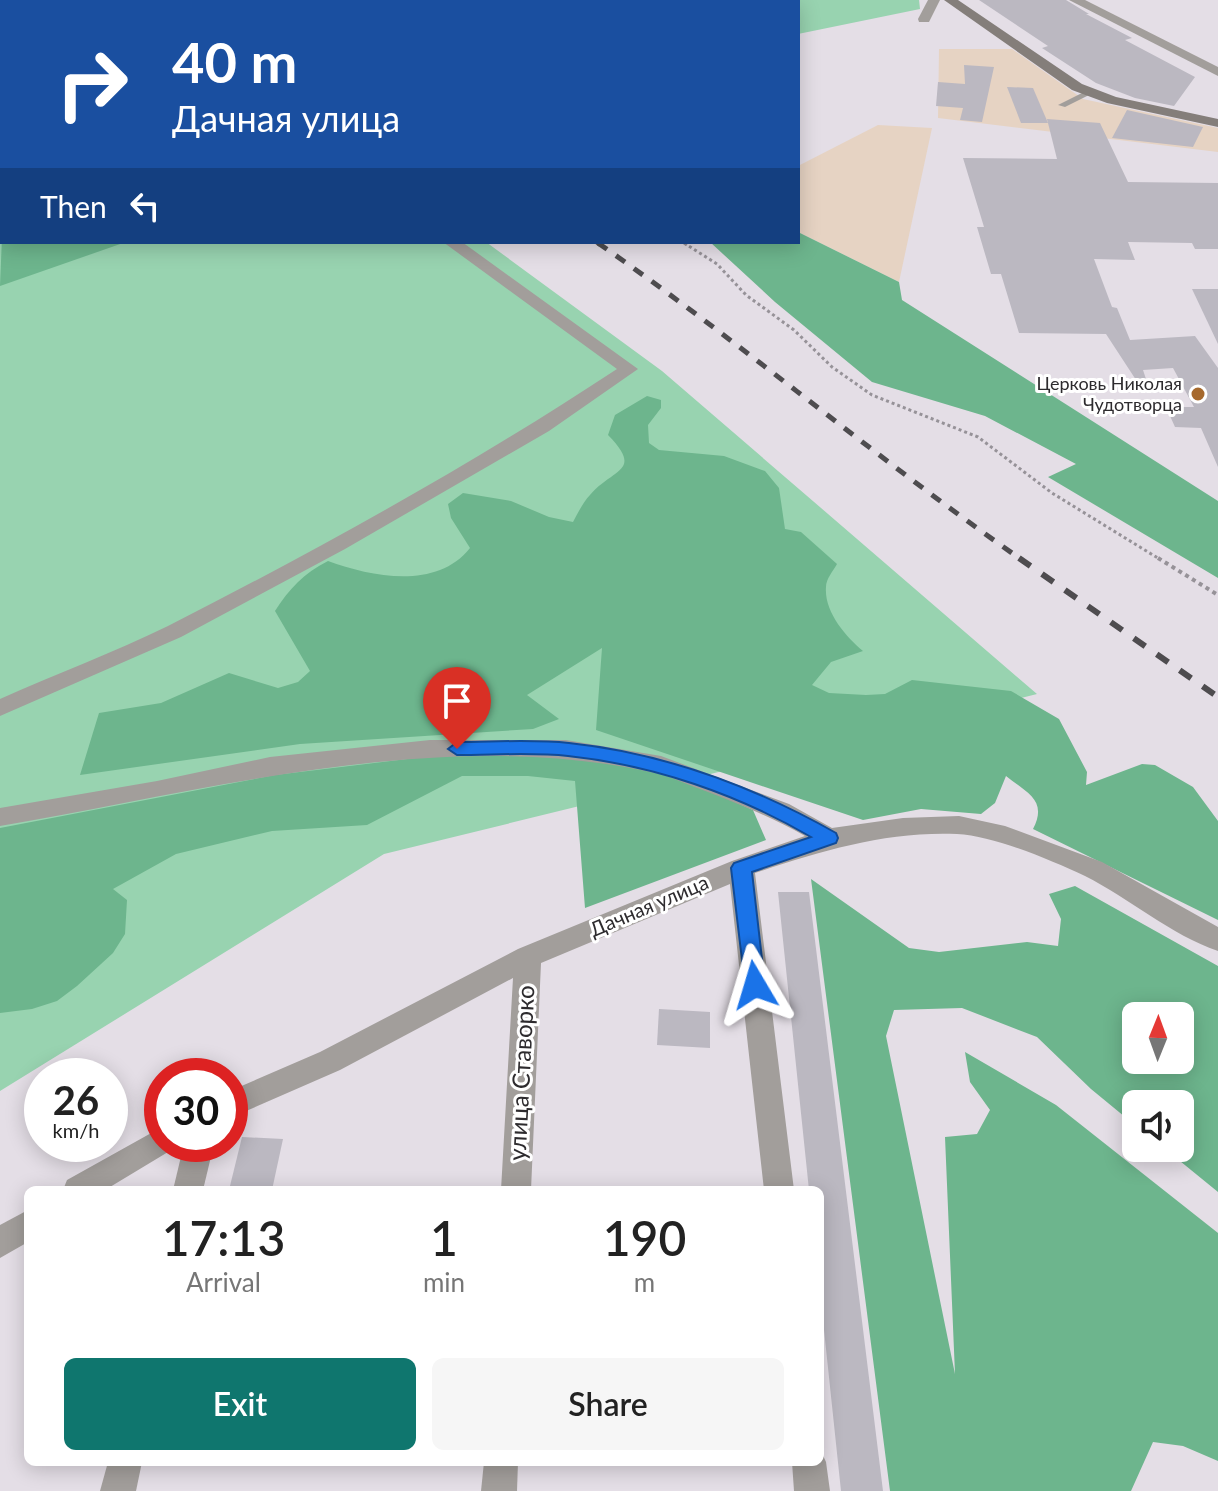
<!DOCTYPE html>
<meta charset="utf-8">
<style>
body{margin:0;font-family:Lato,sans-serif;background:#f6f6f6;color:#222;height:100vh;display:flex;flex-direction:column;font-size:30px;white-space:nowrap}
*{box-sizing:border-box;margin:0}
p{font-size:26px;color:#767676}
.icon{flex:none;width:44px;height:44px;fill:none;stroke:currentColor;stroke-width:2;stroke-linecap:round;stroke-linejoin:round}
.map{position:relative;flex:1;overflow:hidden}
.drawer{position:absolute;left:24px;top:1186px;width:800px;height:280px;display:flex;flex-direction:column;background:#fff;border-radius:12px;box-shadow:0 4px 20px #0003}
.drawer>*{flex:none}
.guide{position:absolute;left:0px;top:0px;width:800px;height:244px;box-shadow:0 4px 20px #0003;background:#1a4fa0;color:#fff;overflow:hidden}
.needle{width:52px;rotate:1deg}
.controls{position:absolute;left:1122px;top:1002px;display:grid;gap:16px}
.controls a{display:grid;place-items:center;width:72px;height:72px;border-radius:12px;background:#fff;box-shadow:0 4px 20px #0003;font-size:40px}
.speed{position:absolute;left:24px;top:1058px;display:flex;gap:16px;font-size:40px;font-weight:700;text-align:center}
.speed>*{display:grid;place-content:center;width:104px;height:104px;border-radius:50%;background:#fff;box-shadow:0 4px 20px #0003;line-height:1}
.speed small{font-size:20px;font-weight:400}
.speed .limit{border:12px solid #d22;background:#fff;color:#111}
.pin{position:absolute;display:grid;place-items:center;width:68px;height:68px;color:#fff;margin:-82px -34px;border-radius:50% 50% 50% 0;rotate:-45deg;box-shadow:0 0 8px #0007}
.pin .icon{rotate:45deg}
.me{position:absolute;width:88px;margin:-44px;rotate:353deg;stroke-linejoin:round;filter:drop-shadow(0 0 6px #0008)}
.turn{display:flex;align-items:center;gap:28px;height:168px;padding:0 40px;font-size:36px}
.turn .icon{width:104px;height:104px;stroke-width:2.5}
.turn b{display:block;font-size:56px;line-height:68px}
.then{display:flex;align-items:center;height:76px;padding:0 40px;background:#0003;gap:16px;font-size:30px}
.eta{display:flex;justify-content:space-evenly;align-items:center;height:136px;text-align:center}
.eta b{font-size:48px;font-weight:600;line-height:56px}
.cta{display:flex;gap:16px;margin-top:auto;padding:16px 40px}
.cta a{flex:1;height:92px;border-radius:12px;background:#0f766e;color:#fff;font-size:32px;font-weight:600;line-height:92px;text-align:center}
.cta a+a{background:#f6f6f6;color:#222}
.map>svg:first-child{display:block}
</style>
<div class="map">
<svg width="1218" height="1491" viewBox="0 0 1218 1491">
<rect width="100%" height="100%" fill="#e4dee6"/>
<g fill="#e6d3c3">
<polygon points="939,49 1012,49 1083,99 1218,128 1218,152 938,118"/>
<polygon points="878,125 932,128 899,282 798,232 798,166"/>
</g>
<g fill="#98d3b0">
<polygon points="248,0 919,0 920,9 798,34 798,2"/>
<polygon points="0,59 2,242 486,242 662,371 1037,694 384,854 0,1091"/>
</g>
<g fill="#6db58d" fill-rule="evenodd">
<polygon points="798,232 899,282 902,300 1218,501 1218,578 1048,477 1076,464 985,416 872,382 775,302 710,242 798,242"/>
<polygon points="2,237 2,242 126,242 0,286"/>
<path d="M647 396 661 400V408L648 425 649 443 659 450 724 456 765 471 779 488 785 529 801 532 837 564C833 571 826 579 826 587 824 611 845 636 863 651L831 662 812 685 829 693 866 695 885 694 912 680 1011 691 1059 719 1087 772 1086 785 1142 764 1155 765 1193 787 1218 821V920L1033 829C1048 800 1027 793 1006 776L995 803 981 814 921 809 863 820 596 730 602 648 527 695 559 719 533 729 300 744 80 775 99 713 161 703 229 673 278 688 298 682 310 671 275 611C289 589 304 573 328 561 372 577 437 590 470 548L451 518 448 504 463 493 511 501 549 517 573 522C578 513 583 502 590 495 613 468 644 472 608 435L615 415Z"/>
<polygon points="580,755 674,775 753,810 766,840 585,908 575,781 528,776 462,776 367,825 272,831 176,854 113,889 127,900 125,934 113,953 77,986 57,1001 32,1009 0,1013 0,828 275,775 432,756"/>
<path d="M811 879 909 948 939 952 1027 942 1058 946 1061 919 1049 894 1075 886 1218 966V1192L1164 1148H1180V1104H1136V1126L1091 1089 1037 1037 962 1008 894 1010 886 1036 955 1374 945 1137 977 1134 990 1110 970 1082 965 1052 1056 1105 1218 1233V1461L1183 1446 1153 1442 1131 1491H890ZM1180 1016V1060H1136V1016Z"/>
</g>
<g fill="#bbb8c1">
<polygon points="979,0 1066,0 1089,14 1086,14 1132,38 1125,40 1195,77 1174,106 1135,98 1096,83 1042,48 1048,46"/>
<polygon points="964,65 994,67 982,122 960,120 963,108 936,106 938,82 965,84"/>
<polygon points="1007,87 1033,88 1048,123 1021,123"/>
<polygon points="1127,110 1203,127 1193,147 1112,138"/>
<polygon points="1047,119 1100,123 1128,182 1218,183 1218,249 1195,249 1192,243 1128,242 1135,260 1094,259 1112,307 1117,308 1130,340 1195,336 1218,368 1218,467 1201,428 1175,427 1166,407 1194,407 1173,368 1143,370 1146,379 1138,383 1106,334 1019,333 1001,274 991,274 977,227 984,227 963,158 1057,159"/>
<polygon points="1192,289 1218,289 1218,344"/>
<polygon points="778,892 809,892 883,1491 841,1491 820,1292 820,1190 809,1190"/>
<polygon points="659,1009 710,1012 710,1048 657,1045"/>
<polygon points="242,1137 283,1139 272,1190 229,1190"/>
</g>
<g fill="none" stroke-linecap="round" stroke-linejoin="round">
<polyline stroke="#969298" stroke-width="2" stroke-dasharray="2 2" stroke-linecap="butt" points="682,242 687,245"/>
<polyline stroke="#969298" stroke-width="3" stroke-dasharray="3 3" stroke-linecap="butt" points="684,243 717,264 746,295 794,330 832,367 872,395 978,437 1052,493 1161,560"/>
<polyline stroke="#969298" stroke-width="4" stroke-dasharray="4 4" stroke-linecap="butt" points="1158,558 1218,595"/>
<polygon fill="#a29e9b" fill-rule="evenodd" points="1088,90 1095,92 1065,107 1058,105"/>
<g fill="#a29e9b" fill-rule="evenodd">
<polygon points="928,0 940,0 929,22 919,22 918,19"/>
<polygon points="1069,0 1085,0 1218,67 1218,76"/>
<rect x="0" y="61" width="2" height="8"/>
<path d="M443 242H462L638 369 549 431 345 549 181 637 0 716V699C56 674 113 653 168 626 321 548 473 464 617 369Z"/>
<path d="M430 740H566L661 756 789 804 832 828 903 818 959 816 1005 826 1102 862 1218 927V951C1171 935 1129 898 1085 876 1050 860 995 836 957 834 887 831 820 851 755 873L794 1190H764L730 884 541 963 531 1190H501L513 978 340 1070 230 1118V1091L320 1052 518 949 732 861 805 836C771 817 737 803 700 789 685 784 670 776 655 773 442 725 211 790 0 826V808L157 781 270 757Z"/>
<polygon points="162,1127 162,1144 175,1144 173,1149 105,1190 63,1190 67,1180"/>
<polygon points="184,1144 214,1144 203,1190 173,1190"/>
<polygon points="28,1210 28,1242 0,1258 0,1225"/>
<polygon points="820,1449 826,1462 830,1491 794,1491 792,1462 820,1462"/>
<polygon points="108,1462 142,1462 136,1491 100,1491"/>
<polygon points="484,1462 518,1462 517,1491 481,1491"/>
</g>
<polygon fill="#847e7a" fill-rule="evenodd" points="944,0 958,0 1082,84 1116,97 1218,119 1218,127 1107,103 1072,90"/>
<g stroke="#4e4c4f" stroke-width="4" stroke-dasharray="8 8" stroke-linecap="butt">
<polyline points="100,0 107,2"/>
<polyline points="596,242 600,245"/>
</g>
<path stroke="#4e4c4f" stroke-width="5" stroke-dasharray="11 11" stroke-linecap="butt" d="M598 243C743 344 877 459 1022 560"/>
<polyline stroke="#4e4c4f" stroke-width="6" stroke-dasharray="14 14" stroke-linecap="butt" points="1019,558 1218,697"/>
</g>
<path fill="#1a73e8" stroke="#114b97" stroke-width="2" d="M457 742C494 742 532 739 569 743 663 753 753 786 836 833L838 838 836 843 752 872 765 985 762 991 755 994 748 991 745 985 731 868 734 863 811 837C737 794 653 765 568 756 532 752 494 755 457 755L448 749Z"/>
<circle fill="#a6692d" stroke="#fff" stroke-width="3" cx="1198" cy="394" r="8"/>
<g text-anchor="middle" stroke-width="6" stroke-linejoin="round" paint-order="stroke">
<g font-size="18" fill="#2d2b2e" stroke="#fff" text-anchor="end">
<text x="1182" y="390">Церковь Николая<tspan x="1182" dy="21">Чудотворца</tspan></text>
</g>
<g font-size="20" fill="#2d2b2e" stroke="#fff">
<text transform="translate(649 906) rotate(-23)" y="7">Дачная улица</text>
</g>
<g font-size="24" fill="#2d2b2e" stroke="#fff">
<text transform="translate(522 1073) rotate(-87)" y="8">улица Ставорко</text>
</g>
</g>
</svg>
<div class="controls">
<a><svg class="needle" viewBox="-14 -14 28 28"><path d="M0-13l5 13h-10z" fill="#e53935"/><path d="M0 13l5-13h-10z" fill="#767676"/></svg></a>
<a><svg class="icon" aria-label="sound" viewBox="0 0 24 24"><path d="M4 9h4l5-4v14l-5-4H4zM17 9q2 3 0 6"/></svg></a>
</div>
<div class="speed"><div>26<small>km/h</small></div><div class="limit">30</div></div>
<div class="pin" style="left:457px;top:749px;background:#d93025"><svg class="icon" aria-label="arrive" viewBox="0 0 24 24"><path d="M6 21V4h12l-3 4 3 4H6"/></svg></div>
<svg class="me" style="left:755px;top:985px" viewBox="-20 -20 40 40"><path d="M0-17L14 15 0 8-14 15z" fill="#1a73e8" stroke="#fff" stroke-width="4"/></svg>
<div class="guide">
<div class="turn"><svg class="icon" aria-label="right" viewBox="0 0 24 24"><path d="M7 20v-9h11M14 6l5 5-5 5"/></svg><div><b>40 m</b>Дачная улица</div></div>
<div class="then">Then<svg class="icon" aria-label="left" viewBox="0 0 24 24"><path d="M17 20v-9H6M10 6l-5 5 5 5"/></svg></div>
</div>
<section class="drawer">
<div class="eta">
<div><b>17:13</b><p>Arrival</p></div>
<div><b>1</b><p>min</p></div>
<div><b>190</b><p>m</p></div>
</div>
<div class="cta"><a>Exit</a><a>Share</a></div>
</section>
</div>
